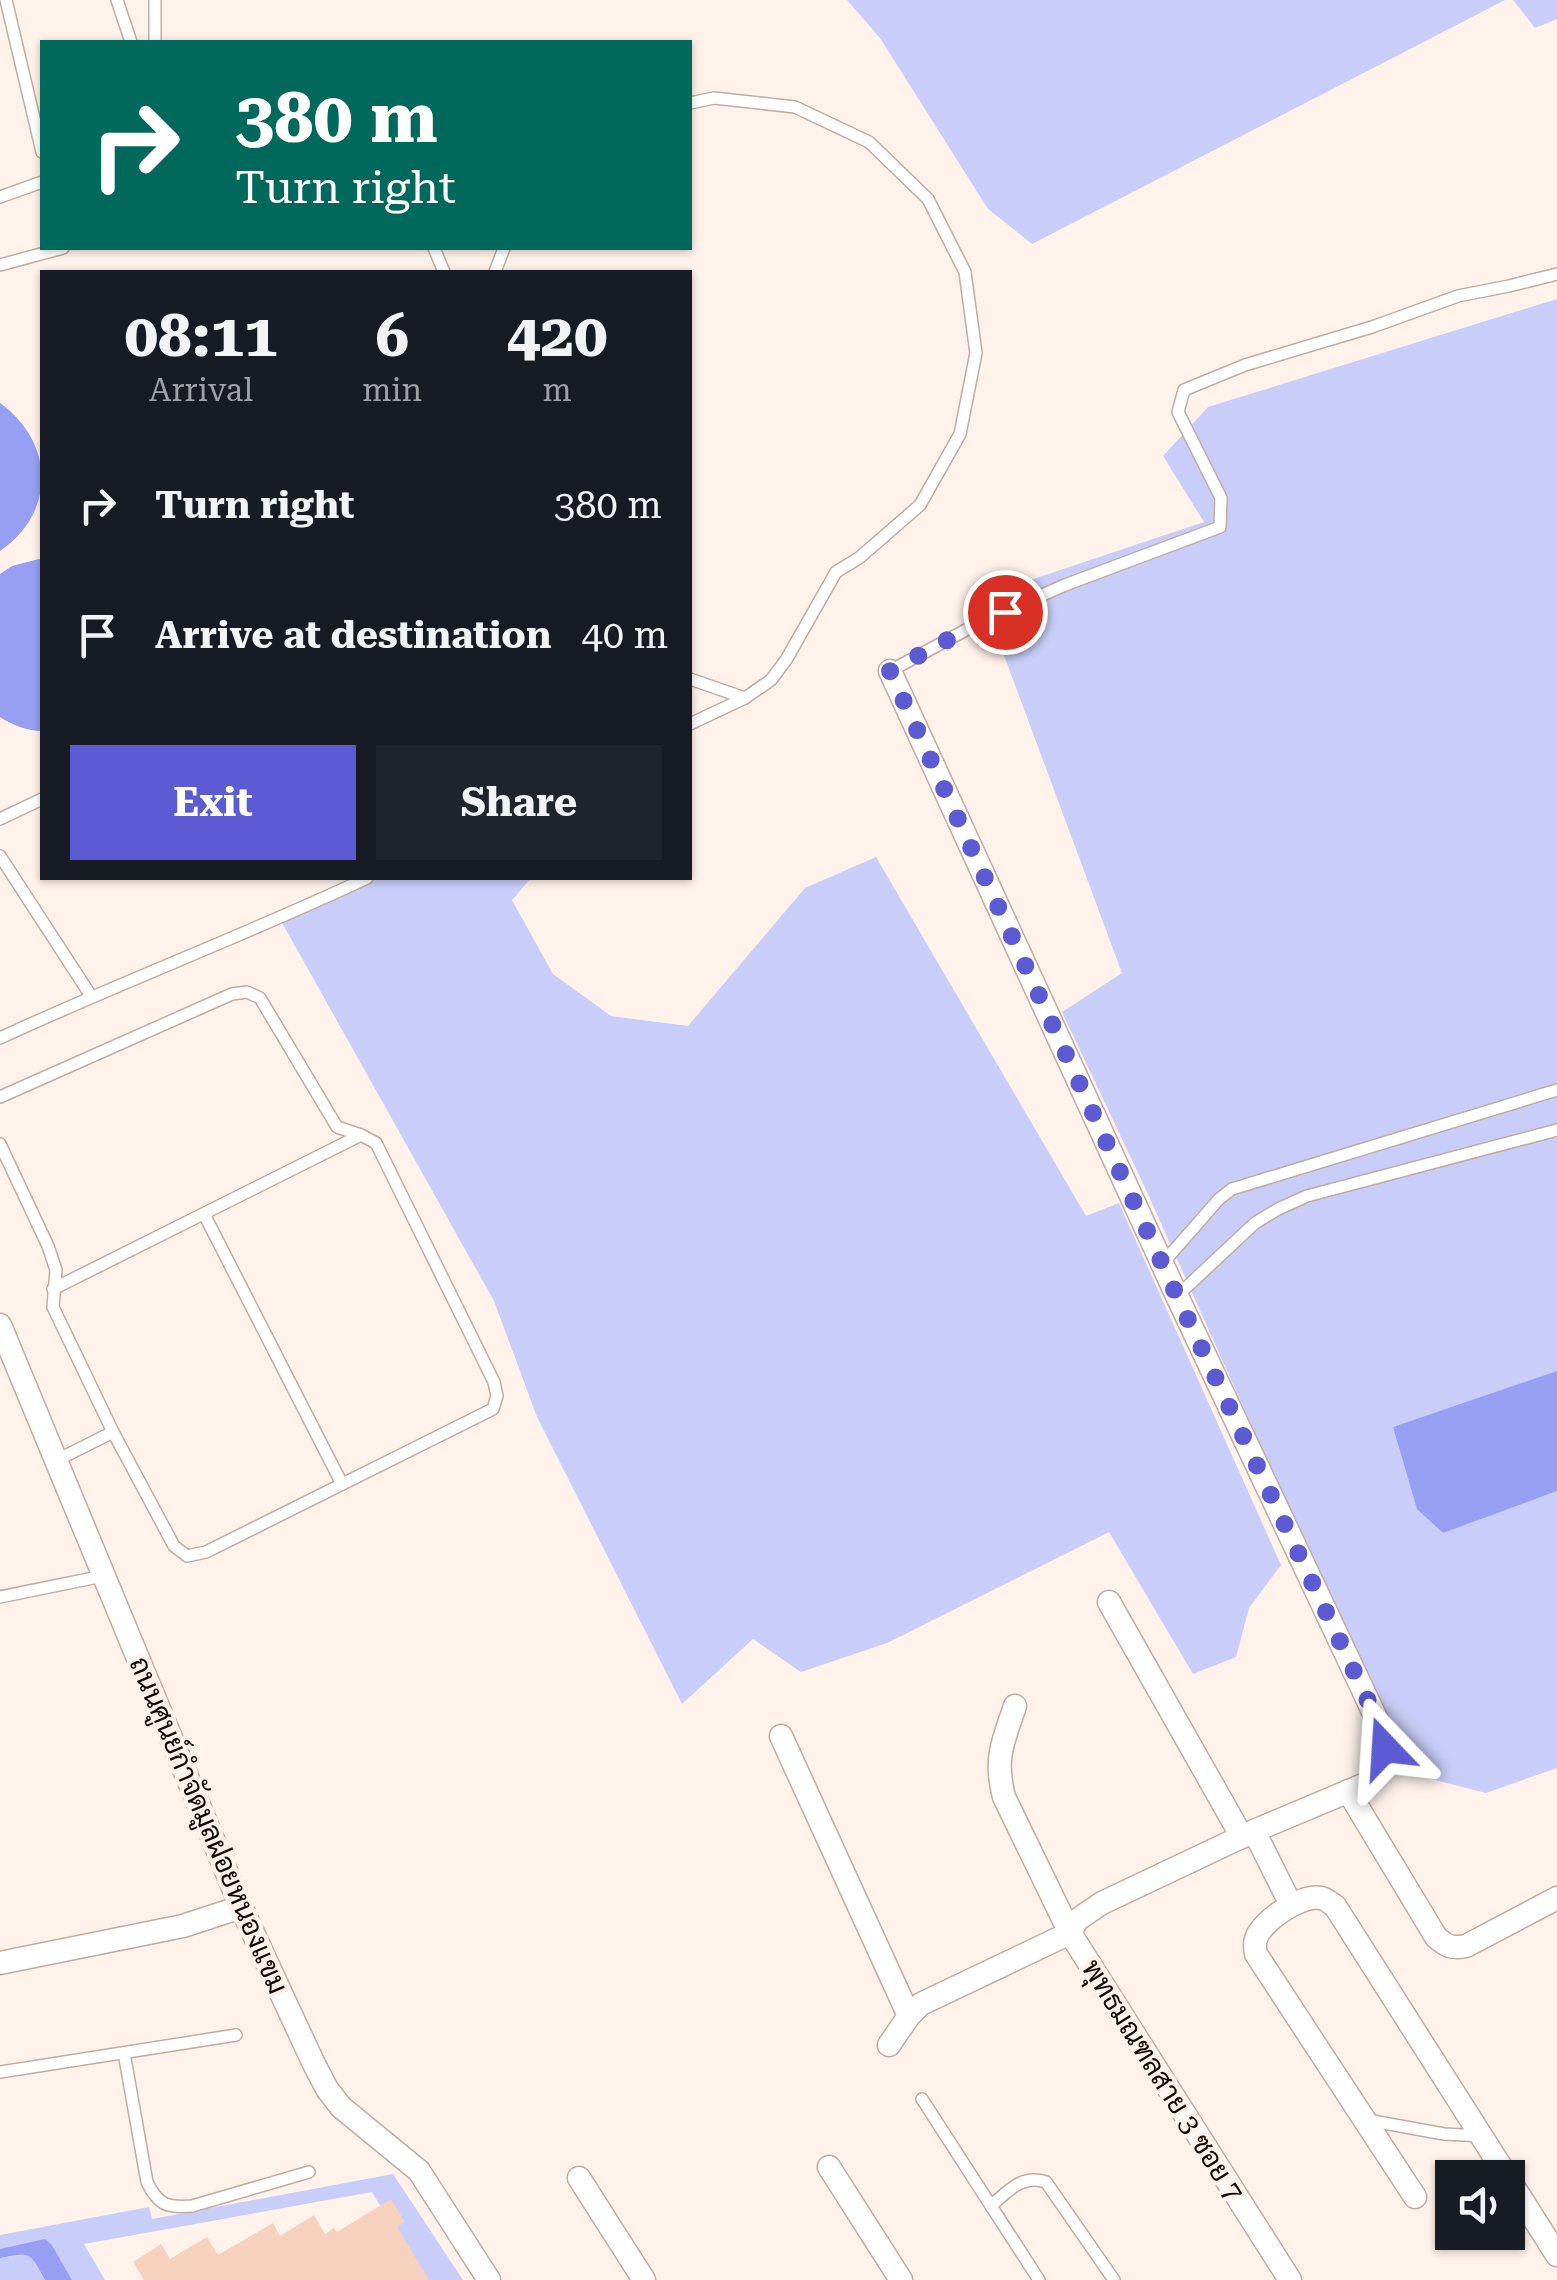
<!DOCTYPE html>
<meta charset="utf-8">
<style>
body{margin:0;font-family:"Roboto Serif",Sarabun,serif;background:#20242c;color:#f1f3f6;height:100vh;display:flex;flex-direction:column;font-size:38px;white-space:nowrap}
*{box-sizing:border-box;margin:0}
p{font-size:32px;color:#9ea1a6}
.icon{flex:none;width:55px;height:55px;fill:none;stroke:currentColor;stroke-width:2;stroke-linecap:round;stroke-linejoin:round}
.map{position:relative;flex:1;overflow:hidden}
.details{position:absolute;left:40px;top:270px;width:652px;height:610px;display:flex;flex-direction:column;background:#171b24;border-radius:0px;box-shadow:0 2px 8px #0004}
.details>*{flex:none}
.banner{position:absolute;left:40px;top:40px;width:652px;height:210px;border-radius:0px;box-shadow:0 2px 8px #0004;background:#00695c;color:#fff;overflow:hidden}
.fabs{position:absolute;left:1435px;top:2160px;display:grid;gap:20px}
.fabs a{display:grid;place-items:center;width:90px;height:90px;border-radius:0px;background:#171b24;box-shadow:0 2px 8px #0004;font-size:50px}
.pin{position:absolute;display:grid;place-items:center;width:85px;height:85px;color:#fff;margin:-42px;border:5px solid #fff;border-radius:50%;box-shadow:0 2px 10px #0007}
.me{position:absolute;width:110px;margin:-55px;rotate:340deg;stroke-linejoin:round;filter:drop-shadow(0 0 8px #0008)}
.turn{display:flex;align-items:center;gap:35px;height:210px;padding:0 30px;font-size:45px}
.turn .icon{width:130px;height:130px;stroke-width:2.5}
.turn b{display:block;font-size:70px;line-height:85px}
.eta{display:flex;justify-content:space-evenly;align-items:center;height:170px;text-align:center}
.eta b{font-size:60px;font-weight:700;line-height:70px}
.button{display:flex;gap:20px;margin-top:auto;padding:20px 30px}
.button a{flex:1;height:115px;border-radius:0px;background:#5c5bd3;color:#fff;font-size:40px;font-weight:700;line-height:115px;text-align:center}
.button a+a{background:#20242c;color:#f1f3f6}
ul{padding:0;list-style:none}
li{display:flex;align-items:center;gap:30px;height:130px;padding:0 30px}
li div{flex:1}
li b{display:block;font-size:38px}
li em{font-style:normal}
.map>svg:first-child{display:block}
</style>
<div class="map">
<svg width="1557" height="2280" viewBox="0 0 1557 2280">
<rect width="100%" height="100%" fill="#fff2eb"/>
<g fill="#c8cef9">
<polygon points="847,0 1505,0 1032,244 988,209 880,38"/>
<polygon points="1513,0 1557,0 1557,19 1535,28"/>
<polygon points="1557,299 1557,1371 1393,1428 1442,1533 1557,1491 1557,1768 1486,1793 1407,1773 1147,1192 1062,1012 1122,973 982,596 1204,522 1163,456 1208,407"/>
<polygon points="876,857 1086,1216 1119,1203 1281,1565 1249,1608 1236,1657 1193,1674 1109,1532 887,1643 801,1672 753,1639 682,1704 537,1417 494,1301 281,921 375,878 531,878 512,900 553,974 611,1016 688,1026 805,888"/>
<polygon points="393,2174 463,2280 424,2280 372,2192 84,2244 105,2280 72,2280 52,2245 0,2249 0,2235 149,2207 152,2219"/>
<polygon points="25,2254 32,2257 45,2280 0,2280 0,2258"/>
</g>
<g fill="#979ff2">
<path d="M0 403C54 442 57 512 0 551Z"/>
<path d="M39 559 42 560V731C28 731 12 725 0 717V574L12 566Z"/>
<polygon points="1557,1371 1557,1491 1443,1533 1417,1509 1393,1427"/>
<path d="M45 2239 52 2245 72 2280H45C29 2252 33 2252 0 2258V2249Z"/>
</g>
<polygon fill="#f5d1be" points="391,2199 405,2222 397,2227 429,2280 144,2280 133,2262 161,2244 170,2259 207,2237 218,2255 273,2223 280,2236 314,2215 325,2234 334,2228 337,2232"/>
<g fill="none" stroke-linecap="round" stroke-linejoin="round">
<g stroke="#c0aca1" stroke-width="14">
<g id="service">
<polyline points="6,0 42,152"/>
<polyline points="117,0 131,42"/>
<polyline points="155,0 155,42"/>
<polyline points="690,103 714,98 795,107 869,142 928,199 965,272 976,353 960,434 920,505 859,558 836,572 786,660 771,680 745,698 690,724"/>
<polyline points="0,197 42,182"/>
<polyline points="434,248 444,272"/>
<polyline points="0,265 63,248"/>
<polyline points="495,272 504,248"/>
<polyline points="890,671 975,625 1065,585 1220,527 1221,498 1178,412 1184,390 1245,365 1372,327 1458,296 1509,286 1557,274"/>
<polyline points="690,679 745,698"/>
<polyline points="0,819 42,799"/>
<polyline points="0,856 91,996"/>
<path d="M0 1038C121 982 246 935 367 878"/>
<polyline points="0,1097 232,994 247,992 260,998 337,1127 361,1135 376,1143 494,1382 497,1396 493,1409 206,1552 187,1556 174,1546 113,1432 53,1307 56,1270 48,1246 0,1144"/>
<polyline points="204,1214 342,1484"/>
<polyline points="1163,1263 1219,1199 1232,1189 1557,1090"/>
<polyline points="53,1289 361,1135"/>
<polyline points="1177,1296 1255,1223 1278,1209 1307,1196 1557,1130"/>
<polyline points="55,1461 113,1432"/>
<polyline points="0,1597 103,1576"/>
<path d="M124 2053 147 2182C158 2205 167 2208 192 2206L309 2172"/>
<polyline points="0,2072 236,2035"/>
<polyline points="922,2099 1039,2280"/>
<polyline points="1367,2120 1444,2134 1482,2136"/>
<path d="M991 2206C1008 2191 1022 2174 1046 2182L1114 2280"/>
</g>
</g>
<g stroke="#c0aca1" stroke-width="25">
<g id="minor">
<polyline points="890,671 1177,1296 1378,1722 1385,1748 1381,1769 1368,1783 1254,1831 1102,1903 1077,1920 1070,1933 1290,2280"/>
<polyline points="0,1325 241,1907 313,2062 327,2089 341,2107 419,2171 489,2280"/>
<polyline points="1109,1602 1242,1837"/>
<polyline points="781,1736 909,2016"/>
<path d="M1348 1791 1436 1937C1446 1946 1452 1949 1466 1946L1557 1898"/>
<polyline points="1254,1831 1291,1905"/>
<polyline points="0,1963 183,1926 241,1907"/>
<path d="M889 2045 909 2016 921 2004 1070 1933 1004 1797C994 1758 1003 1742 1015 1706"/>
<polyline points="829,2167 901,2280"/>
<polyline points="579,2178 644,2280"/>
<path d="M1415 2197 1256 1954C1255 1949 1254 1944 1256 1939 1261 1921 1302 1894 1321 1898 1326 1899 1330 1903 1335 1906L1557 2255"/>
</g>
</g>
<use href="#service" stroke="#fff" stroke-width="11"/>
<use href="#minor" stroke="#fff" stroke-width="22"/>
</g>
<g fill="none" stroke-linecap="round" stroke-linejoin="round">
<polyline stroke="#5c5bd3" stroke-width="18" stroke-dasharray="0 32.4" points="1005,612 975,625 890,671 1177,1296 1378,1722 1385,1748"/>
</g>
<g text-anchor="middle" stroke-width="9" stroke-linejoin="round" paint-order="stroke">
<g font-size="28" fill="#100a06" stroke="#fff2eb">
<text transform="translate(209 1825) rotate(67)" y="10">ถนนศูนย์กำจัดมูลฝอยหนองแขม</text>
<text transform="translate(1163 2080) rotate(58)" y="10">พุทธมณฑลสาย 3 ซอย 7</text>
</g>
</g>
</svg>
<div class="fabs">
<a><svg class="icon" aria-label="sound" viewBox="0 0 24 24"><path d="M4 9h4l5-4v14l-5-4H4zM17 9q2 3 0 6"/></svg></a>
</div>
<div class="pin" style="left:1005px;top:612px;background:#d93025"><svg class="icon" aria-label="arrive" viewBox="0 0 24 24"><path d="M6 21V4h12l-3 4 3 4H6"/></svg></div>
<svg class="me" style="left:1385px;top:1748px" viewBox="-20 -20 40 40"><path d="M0-17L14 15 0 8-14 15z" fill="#5c5bd3" stroke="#fff" stroke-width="4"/></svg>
<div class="banner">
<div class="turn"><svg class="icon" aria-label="right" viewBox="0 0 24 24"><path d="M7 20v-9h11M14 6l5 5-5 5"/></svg><div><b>380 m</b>Turn right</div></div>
</div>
<section class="details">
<div class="eta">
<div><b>08:11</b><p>Arrival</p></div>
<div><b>6</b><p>min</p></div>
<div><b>420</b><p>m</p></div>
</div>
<ul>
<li><svg class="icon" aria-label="right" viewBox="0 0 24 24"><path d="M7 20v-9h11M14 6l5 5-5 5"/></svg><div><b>Turn right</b></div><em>380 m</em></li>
<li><svg class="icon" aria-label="arrive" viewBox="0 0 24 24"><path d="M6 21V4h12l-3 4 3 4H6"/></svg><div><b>Arrive at destination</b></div><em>40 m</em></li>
</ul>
<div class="button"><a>Exit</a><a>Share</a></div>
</section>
</div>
